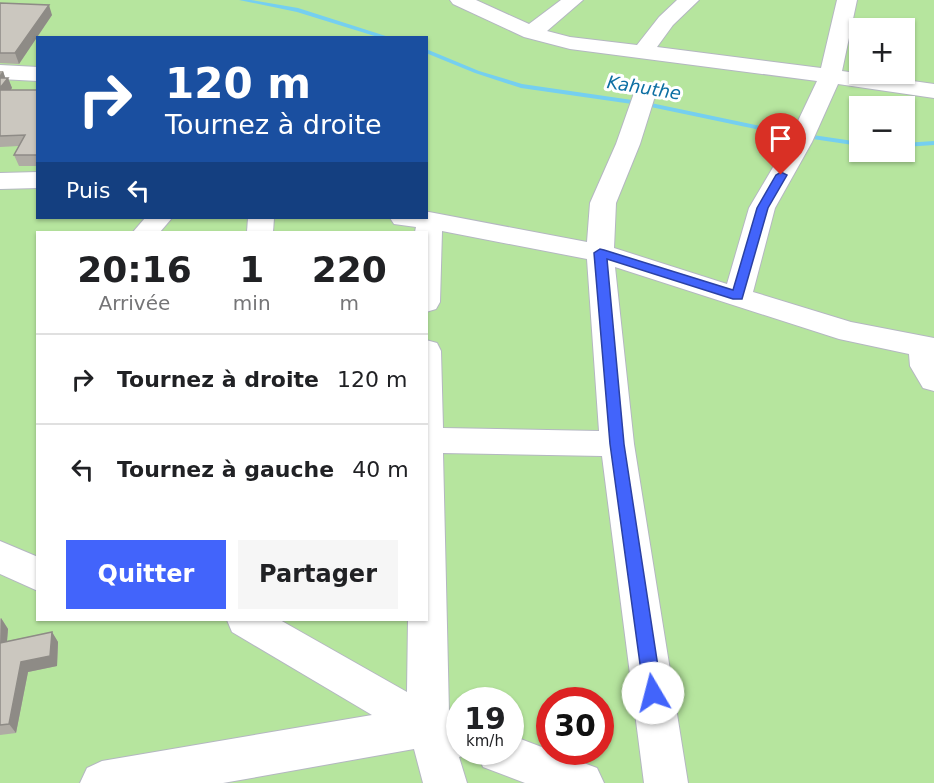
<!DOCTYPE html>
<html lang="fr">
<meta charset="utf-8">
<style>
body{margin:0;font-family:"DejaVu Sans",sans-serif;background:#f6f6f6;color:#202124;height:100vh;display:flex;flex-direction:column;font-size:22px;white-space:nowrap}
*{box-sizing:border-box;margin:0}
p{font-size:20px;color:#757577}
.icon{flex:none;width:33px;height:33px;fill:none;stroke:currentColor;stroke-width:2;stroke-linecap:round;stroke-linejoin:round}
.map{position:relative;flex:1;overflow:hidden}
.details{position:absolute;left:36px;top:231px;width:392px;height:390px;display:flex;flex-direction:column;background:#fff;border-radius:0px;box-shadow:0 2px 4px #0004}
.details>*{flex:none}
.banner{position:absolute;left:36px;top:36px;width:392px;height:183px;border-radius:0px;box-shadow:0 2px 4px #0004;background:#1a4fa0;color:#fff;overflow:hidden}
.tools{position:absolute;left:849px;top:18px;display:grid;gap:12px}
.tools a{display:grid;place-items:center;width:66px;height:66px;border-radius:0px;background:#fff;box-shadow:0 2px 4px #0004;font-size:30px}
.speed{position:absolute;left:446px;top:687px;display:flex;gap:12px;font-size:30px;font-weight:700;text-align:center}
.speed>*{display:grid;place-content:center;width:78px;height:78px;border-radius:50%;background:#fff;box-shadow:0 2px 4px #0004;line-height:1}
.speed small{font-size:15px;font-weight:400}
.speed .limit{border:9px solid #d22;background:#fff;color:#111}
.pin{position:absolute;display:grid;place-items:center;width:51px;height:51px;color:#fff;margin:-62px -26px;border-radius:50% 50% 50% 0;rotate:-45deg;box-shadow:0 0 6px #0007}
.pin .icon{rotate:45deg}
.me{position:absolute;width:66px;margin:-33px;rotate:352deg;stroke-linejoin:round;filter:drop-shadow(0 0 4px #0008)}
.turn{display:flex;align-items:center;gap:21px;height:126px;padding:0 30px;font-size:27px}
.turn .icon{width:78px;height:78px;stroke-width:2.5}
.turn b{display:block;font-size:42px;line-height:51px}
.then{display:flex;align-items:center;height:57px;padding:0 30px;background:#0003;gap:12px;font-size:22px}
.eta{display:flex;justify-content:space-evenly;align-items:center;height:102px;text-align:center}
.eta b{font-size:36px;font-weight:700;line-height:42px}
.action{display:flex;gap:12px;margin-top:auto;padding:12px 30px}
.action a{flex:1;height:69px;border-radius:0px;background:#4264fb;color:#fff;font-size:24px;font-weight:700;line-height:69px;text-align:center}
.action a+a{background:#f6f6f6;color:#202124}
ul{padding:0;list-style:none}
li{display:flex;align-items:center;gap:18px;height:90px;padding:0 30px;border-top:2px solid #e0e0e0}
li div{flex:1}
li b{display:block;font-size:22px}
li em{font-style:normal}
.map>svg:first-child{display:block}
</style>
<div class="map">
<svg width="934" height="783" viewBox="0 0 934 783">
<rect width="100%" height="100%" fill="#efe9e1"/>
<path fill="#b6e59e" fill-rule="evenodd" d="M0 0H934V783H0ZM860 28H904V74H860ZM38 38H426V218H38ZM860 106H904V152H860ZM38 232H426V620H38ZM459 700H510V752H459ZM549 700H600V752H549Z"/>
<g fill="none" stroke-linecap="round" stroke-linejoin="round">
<g fill="#75cff0" fill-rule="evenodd">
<polygon points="239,0 251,0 298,8 392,38 381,38 297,12"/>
<polygon points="426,49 479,71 522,84 646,102 779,130 860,142 860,146 779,134 646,106 521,88 475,73 426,53"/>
<polygon points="934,141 934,145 904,147 904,143"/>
</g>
<g stroke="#b4b7c1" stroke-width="2">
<g id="minor">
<polygon points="450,0 476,0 529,24 561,0 583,0 547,31 570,37 637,45 659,17 677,0 699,0 673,25 657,47 821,68 837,0 857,0 842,71 934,84 934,98 838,84 812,142 775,208 753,292 851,322 934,338 934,391 923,388 910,366 909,354 839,339 615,267 634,444 688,783 644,783 602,456 443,453 449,713 459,716 459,752 474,752 459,757 467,783 423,783 414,749 223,783 80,783 87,768 102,761 372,715 232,632 227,620 280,620 407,692 408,620 426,620 426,340 437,343 441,351 443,428 599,431 587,259 442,231 440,302 436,309 426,312 426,232 415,232 416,227 394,224 390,218 426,218 426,212 429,212 587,242 590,203 616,144 634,93 637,88 653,88 656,93 640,144 616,203 614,248 727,284 749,208 788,142 817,81 570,49 524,37 453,4"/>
<polygon points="0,65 38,67 38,81 0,79"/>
<polygon points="38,172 38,188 0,189 0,173"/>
<polygon points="145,218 172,218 160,232 133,232"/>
<polygon points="248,218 274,218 273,232 247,232"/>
<polygon points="0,541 38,557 38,591 0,574"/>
<polygon points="510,735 597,768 604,783 525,783 483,767 477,752 510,752"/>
</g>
</g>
<use href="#minor" fill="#fff" fill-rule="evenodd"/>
</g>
<g fill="#afaba4">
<polygon points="0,3 52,15 19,64 0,63"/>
<polygon points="0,71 3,71 5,78 8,78 12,88 10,90 38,90 38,166 19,166 14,155 19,146 0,147"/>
<polygon points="1,618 8,629 7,641 52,632 58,642 57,666 28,672 16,733 0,735 0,619"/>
</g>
<g fill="#8e8b86">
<polygon points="49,5 52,15 19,64 15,53"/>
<polygon points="3,71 6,80 8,78 12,88 3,100 0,93 0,75"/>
<polygon points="1,618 8,629 6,653 0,645"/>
<polygon points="52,632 58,642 57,666 28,672 16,733 9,724 21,662"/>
</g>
<g fill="#cbc7bf" stroke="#8e8b86" stroke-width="1.5">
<polygon points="0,3 49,5 15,53 0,53"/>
<polygon points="0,78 8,78 0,88"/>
<polygon points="0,90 38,90 38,155 14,155 25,135 0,136"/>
<polygon points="52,632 50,656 21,662 9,724 0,725 0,643"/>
</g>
<polygon fill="#4264fb" stroke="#2b41a3" stroke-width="1.5" points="781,172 787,175 768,208 742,299 733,299 607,259 624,444 662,693 659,699 653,701 647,699 644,693 610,444 594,253 600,249 604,250 733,290 757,208 776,175"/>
<g text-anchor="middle" stroke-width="6" stroke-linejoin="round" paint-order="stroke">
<g font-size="18" font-style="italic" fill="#0d6fa3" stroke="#fff">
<text transform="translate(644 88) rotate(9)" y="6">Kahuthe</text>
</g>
</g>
</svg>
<div class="tools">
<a>+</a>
<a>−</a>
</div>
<div class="speed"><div>19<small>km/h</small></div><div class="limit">30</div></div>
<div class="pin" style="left:781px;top:175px;background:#d93025"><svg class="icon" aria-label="arrive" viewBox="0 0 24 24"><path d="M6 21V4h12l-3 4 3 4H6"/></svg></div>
<svg class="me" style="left:653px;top:693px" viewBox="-20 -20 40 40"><circle r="19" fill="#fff"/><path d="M0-13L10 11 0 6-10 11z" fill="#4264fb"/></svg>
<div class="banner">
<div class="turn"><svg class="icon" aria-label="right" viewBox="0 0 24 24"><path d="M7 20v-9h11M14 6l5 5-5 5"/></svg><div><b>120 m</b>Tournez à droite</div></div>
<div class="then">Puis<svg class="icon" aria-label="left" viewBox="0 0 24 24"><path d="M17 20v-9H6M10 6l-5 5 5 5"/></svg></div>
</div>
<section class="details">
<div class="eta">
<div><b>20:16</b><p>Arrivée</p></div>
<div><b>1</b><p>min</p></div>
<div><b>220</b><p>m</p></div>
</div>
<ul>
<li><svg class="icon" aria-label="right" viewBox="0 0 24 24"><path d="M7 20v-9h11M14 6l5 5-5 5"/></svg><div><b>Tournez à droite</b></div><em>120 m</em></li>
<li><svg class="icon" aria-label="left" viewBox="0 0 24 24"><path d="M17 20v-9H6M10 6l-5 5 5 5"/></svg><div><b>Tournez à gauche</b></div><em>40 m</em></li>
</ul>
<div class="action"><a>Quitter</a><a>Partager</a></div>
</section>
</div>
